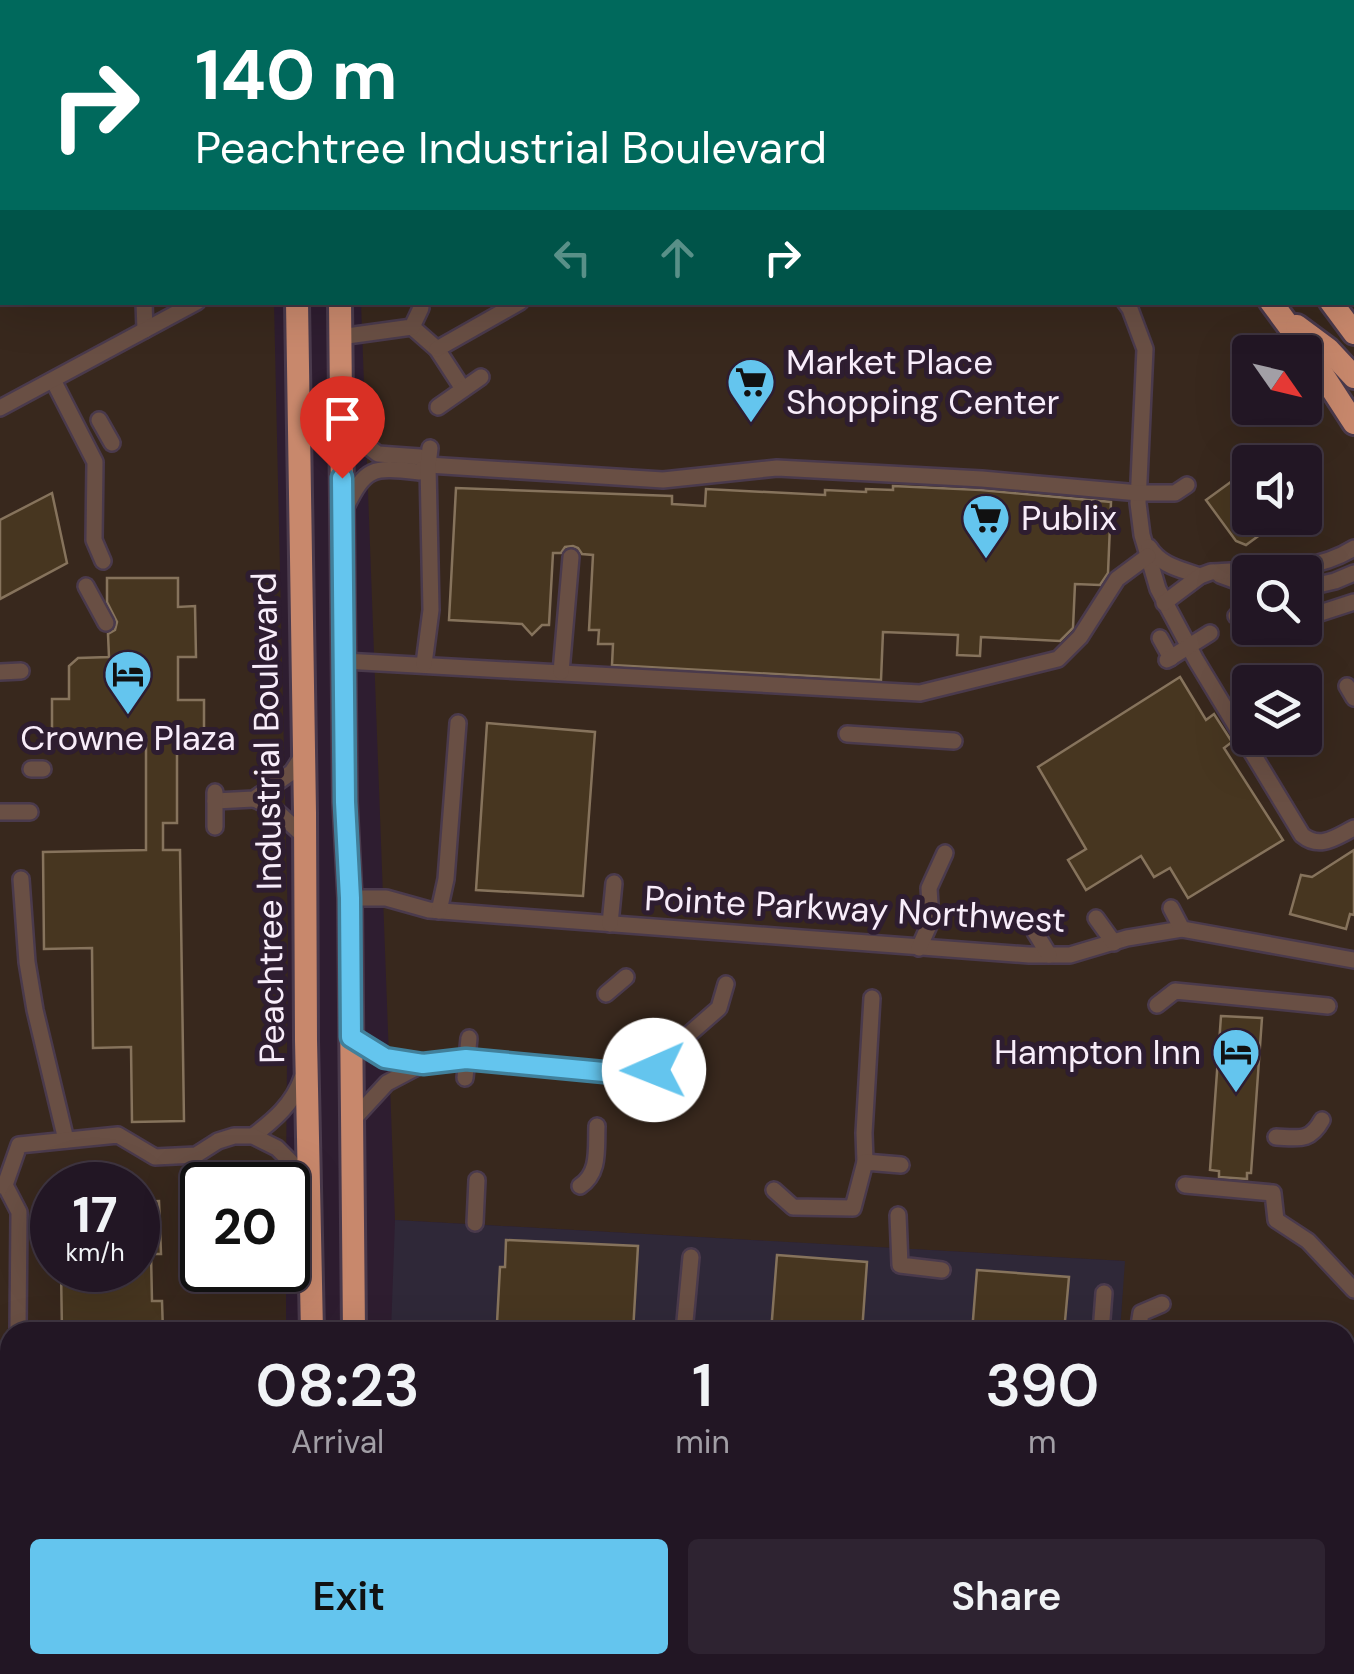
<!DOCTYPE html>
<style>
body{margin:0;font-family:"DM Sans",sans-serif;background:#2e2331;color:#f1f3f6;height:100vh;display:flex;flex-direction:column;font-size:38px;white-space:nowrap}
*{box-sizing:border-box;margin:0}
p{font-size:32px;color:#a29fa6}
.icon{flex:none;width:55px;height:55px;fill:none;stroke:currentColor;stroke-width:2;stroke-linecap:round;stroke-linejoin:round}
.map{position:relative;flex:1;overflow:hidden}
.details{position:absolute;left:0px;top:1322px;width:1355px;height:352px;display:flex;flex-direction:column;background:#221624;border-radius:30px 30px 0 0;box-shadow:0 10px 40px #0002,0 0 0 2px #3f3541}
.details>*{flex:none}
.guide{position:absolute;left:0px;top:0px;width:1355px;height:305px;box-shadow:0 10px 40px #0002,0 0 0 2px #3f3541;background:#00695c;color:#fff;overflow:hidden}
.needle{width:65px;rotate:124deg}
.tools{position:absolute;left:1232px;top:335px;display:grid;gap:20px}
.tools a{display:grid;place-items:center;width:90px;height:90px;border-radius:10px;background:#221624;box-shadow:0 10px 40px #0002,0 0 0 2px #3f3541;font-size:50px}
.speed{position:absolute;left:30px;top:1162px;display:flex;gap:20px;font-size:50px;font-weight:700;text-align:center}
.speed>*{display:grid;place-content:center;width:130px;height:130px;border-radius:50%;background:#221624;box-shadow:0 10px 40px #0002,0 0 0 2px #3f3541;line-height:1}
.speed small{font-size:25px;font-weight:400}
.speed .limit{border:5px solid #111;border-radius:15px;background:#fff;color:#111}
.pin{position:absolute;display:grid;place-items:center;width:85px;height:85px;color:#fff;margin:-102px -42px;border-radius:50% 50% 50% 0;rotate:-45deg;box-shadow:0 0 10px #0007}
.pin .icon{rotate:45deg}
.me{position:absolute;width:110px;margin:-55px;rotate:269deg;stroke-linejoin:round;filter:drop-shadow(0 0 8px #0008)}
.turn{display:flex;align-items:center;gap:35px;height:210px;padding:0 30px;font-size:45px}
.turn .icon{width:130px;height:130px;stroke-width:2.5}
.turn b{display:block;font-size:70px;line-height:85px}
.lanes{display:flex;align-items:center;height:95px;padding:0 30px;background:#0003;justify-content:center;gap:50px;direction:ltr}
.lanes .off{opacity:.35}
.eta{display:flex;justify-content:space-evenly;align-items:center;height:170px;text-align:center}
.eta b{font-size:60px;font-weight:600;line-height:70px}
.cta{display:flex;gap:20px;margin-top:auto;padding:20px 30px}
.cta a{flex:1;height:115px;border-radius:10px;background:#64c5ee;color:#111;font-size:40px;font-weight:600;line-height:115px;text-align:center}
.cta a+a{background:#2e2331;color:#f1f3f6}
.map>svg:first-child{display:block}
</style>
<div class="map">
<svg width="1354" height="1674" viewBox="0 0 1354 1674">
<rect width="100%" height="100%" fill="#2e1d30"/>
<g fill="#38281d" fill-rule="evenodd">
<path d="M0 0H238L239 2H2V302L274 303 288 930 286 1185H202V1270H286V1332H10V1665H284V1674H0ZM52 1185H138V1270H52Z"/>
<path d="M390 0H1354V1553L1345 1549V1332H1120L1124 1261 395 1220 361 303 1352 302V2H390ZM1250 352H1305V408H1250ZM1250 462H1305V518H1250ZM1250 572H1305V628H1250ZM1250 682H1305V738H1250Z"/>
<polygon points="1096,1665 1314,1665 1312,1674 1096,1674"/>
</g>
<g fill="#2f2838">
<polygon points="395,1220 1125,1261 1120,1332 391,1332"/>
<rect x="380" y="1665" width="716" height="9"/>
</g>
<g fill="#473620" stroke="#86735c" stroke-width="2.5">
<polygon points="1250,468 1250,518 1283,518 1246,545 1236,541 1206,500"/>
<polygon points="893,486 981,490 1111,502 1108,573 1100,585 1075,584 1073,628 1060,641 981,637 980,656 957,655 958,635 883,632 881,680 612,665 613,644 598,644 599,630 589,630 593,555 582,554 578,548 573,546 565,547 561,553 553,553 549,625 542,625 532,635 522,624 449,620 456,488 672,496 672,504 705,506 706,489 825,495 825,490 866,492 866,489 893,490"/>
<polygon points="52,493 67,563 0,599 0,520"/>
<polygon points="107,578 178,578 178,607 195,606 196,657 178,657 178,700 204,700 204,738 177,738 177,823 163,823 163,850 180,850 184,1121 132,1122 131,1047 93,1048 92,948 44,949 43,852 146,850 146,738 52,738 52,699 69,699 69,666 78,658 109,657 108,634 115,630 117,622 107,602"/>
<polygon points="1180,677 1206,720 1214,714 1232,742 1224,748 1283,840 1188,898 1170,868 1154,877 1141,856 1086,890 1068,860 1086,849 1038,767"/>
<polygon points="487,723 595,732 583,896 476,890"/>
<polygon points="1354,850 1354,915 1350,914 1346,929 1290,914 1301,875 1312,877"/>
<polygon points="1221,1016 1262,1018 1251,1173 1247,1173 1247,1179 1219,1177 1219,1171 1210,1170"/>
<polygon points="159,1201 161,1254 151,1254 152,1301 162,1301 163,1332 62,1332 61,1270 138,1270 138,1202"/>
<polygon points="506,1240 638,1246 633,1332 501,1332 502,1324 497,1323 500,1267 505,1267"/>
<polygon points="777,1255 867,1262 862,1332 771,1332"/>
<polygon points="977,1270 1069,1277 1064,1332 972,1332"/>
</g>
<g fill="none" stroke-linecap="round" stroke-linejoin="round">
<g stroke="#4a3a4c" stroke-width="20">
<g id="minor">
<polyline points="642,0 643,2"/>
<polyline points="52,2 56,0"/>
<polyline points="580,2 581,0"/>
<polyline points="1188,2 1189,0"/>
<polyline points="1246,2 1249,0"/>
<polyline points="0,36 2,35"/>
<polyline points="144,302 145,330"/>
<path d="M1125 302 1130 309 1145 349 1138 503 1142 535 1158 589 1196 660 1302 835C1320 850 1336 837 1354 828"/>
<polyline points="412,327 437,349 463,389"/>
<polyline points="340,337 412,327 421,308"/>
<polyline points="437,349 520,302"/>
<polyline points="53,380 95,462 94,540 103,561"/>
<polyline points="438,407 481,377"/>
<polyline points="0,408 197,302"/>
<polyline points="345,409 366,445 378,454 420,457 428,465 663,480 777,468 982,479 1139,493 1175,493 1187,485"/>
<polyline points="99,420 112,443"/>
<path d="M345 509C366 466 372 467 419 472L428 465"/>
<path d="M1149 547C1161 566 1180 569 1200 576"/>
<polyline points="1220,575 1250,586"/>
<polyline points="86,586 106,623"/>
<polyline points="1305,588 1335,581 1354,573"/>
<path d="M1164 603 1200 576 1211 572C1260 568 1311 575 1354 548"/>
<polyline points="1236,616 1250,617"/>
<polyline points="1305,618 1354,602"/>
<polyline points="1160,638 1171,658"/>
<polyline points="1167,660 1210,633"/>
<polyline points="344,661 920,693 1058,659 1080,637 1117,579 1148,556"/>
<polyline points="424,664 431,610 428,465 430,448"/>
<polyline points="0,672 21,671"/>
<polyline points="561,672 571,557"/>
<polyline points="1347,686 1354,698"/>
<polyline points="847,734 954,741"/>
<polyline points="31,769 43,769"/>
<polyline points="254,799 272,807 305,837"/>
<polyline points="215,801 254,799 292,772 303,755"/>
<polyline points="0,812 30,812"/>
<polyline points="215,827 215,792"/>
<polyline points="21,879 27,962 35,1010 66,1140"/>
<polyline points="350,898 386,898 429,910 481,914 1029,955 1070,955 1127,938 1182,929 1354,960"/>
<polyline points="1171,908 1182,929"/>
<polyline points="439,911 446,879 458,723"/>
<polyline points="1096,918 1114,943"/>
<polyline points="610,924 614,883"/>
<polyline points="1035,932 1049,955"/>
<polyline points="919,948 931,921 929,888 945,853"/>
<polyline points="606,994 626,977"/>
<polyline points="1157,1005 1175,991 1328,1006"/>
<polyline points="351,1037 385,1058 423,1064 466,1059 625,1073 654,1070 687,1036 719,1008 726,984"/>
<polyline points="465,1078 469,1038"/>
<polyline points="351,1122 387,1083 423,1064"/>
<path d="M253 1136C274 1120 293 1104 302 1078"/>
<path d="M1276 1137C1299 1138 1310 1142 1322 1120"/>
<polyline points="865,1162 864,1133 872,998"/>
<polyline points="5,1185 19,1212 18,1332"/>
<polyline points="1185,1185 1273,1193 1276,1220 1308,1241 1354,1290"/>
<polyline points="0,1186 5,1185 19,1145 118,1135 155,1157 196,1155 218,1141 234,1136 253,1136 277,1148 290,1161 307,1185"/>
<path d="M580 1186C600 1173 596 1149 597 1126"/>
<polyline points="774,1190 793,1207 853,1208 865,1162 901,1165"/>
<polyline points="898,1215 900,1265 942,1270"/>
<polyline points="475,1223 477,1180"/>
<polyline points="684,1332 691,1257"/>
<polyline points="1101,1332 1104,1293"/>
<polyline points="1138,1332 1141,1313 1162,1304"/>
<polyline points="1345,1524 1354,1507"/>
<polyline points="1345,1593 1354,1571"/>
<polyline points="203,1665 204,1674"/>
<polyline points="458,1674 458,1665"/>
<polyline points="653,1674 654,1665"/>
<polyline points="833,1674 834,1665"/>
<polyline points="1071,1674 1072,1665"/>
<polyline points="1252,1674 1254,1665"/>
<polyline points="1317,1674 1321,1665"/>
</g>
</g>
<g stroke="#4a3a4c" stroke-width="22">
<polyline id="major" points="678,2 682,0"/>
</g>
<g stroke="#4a3a4c" stroke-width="28">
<g id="highway">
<polyline points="290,0 290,2"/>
<polyline points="336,0 336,2"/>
<polyline points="1024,0 1026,2"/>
<polyline points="1058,0 1060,2"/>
<polyline points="1086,0 1088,2"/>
<polyline points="297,302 305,813 306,1040 312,1332"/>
<polyline points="340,302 345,802 350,898 354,1332"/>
<polyline points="1271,302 1308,352 1354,423"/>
<polyline points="1331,302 1354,333"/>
<polyline points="1297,326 1328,349 1354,377"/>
<polyline points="379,1665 387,1674"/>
<polyline points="320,1674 320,1665"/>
<polyline points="361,1674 361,1665"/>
</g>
</g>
<use href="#minor" stroke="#694f44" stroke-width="15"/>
<use href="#major" stroke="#ad7861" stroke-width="18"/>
<use href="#highway" stroke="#c8886c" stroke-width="22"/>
</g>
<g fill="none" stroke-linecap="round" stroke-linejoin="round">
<g stroke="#41809b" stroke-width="25">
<polyline id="route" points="342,478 345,802 350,898 351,1037 385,1058 423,1064 466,1059 625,1074 654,1070"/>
</g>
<use href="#route" stroke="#64c5ee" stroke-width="18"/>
</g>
<defs>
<g id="supermarket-pin" transform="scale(2.5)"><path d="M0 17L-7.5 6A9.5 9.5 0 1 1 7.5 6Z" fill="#64c5ee" stroke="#2e1d30"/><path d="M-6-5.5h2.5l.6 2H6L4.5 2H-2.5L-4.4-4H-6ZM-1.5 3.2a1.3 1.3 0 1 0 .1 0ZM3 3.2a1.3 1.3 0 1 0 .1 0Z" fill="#111"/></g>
<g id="hotel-pin" transform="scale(2.5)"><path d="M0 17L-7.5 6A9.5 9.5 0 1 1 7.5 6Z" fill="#64c5ee" stroke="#2e1d30"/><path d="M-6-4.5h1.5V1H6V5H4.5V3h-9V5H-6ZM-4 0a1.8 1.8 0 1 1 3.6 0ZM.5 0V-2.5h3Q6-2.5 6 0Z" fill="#111"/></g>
</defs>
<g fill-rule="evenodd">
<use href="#supermarket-pin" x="751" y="382"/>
<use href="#supermarket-pin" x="986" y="518"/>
<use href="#hotel-pin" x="128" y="674"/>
<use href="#hotel-pin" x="1236" y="1052"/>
</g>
<g text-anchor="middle" stroke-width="10" stroke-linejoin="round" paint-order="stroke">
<g font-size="35" fill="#f8edfa" stroke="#2e1d30" text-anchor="start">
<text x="786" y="374">Market Place<tspan x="786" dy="40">Shopping Center</tspan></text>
<text x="1021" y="530">Publix</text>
<text x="128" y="750" text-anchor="middle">Crowne Plaza</text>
<text x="1201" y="1064" text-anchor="end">Hampton Inn</text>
</g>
<g font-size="35" fill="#f8edfa" stroke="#2e1d30">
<text transform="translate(268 818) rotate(-91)" y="12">Peachtree Industrial Boulevard</text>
<text transform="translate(855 909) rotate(3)" y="12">Pointe Parkway Northwest</text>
</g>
</g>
</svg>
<div class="tools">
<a><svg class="needle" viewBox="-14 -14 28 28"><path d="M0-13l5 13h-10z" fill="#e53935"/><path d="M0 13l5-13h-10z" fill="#a29fa6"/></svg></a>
<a><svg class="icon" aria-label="sound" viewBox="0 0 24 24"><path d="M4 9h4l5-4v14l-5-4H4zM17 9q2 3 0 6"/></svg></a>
<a><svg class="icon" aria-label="search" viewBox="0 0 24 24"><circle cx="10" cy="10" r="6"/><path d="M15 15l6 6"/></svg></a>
<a><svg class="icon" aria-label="layers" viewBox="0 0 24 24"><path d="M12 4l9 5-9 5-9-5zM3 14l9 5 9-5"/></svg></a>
</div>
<div class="speed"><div>17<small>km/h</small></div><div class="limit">20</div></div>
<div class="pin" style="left:342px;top:478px;background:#d93025"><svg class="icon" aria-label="arrive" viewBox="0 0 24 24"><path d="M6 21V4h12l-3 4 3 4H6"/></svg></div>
<svg class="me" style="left:654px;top:1070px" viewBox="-20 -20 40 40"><circle r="19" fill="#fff"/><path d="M0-13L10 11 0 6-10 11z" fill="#64c5ee"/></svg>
<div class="guide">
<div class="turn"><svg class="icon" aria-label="right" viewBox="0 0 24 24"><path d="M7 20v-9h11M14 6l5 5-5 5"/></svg><div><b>140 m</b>Peachtree Industrial Boulevard</div></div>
<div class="lanes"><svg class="icon off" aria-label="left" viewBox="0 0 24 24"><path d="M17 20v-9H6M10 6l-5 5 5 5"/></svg><svg class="icon off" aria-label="ahead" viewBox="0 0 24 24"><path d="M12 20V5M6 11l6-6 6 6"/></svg><svg class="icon" aria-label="right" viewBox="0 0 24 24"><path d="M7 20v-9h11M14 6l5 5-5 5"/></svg></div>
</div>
<section class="details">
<div class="eta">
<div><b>08:23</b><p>Arrival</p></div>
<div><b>1</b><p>min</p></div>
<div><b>390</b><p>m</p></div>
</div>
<div class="cta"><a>Exit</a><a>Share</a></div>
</section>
</div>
